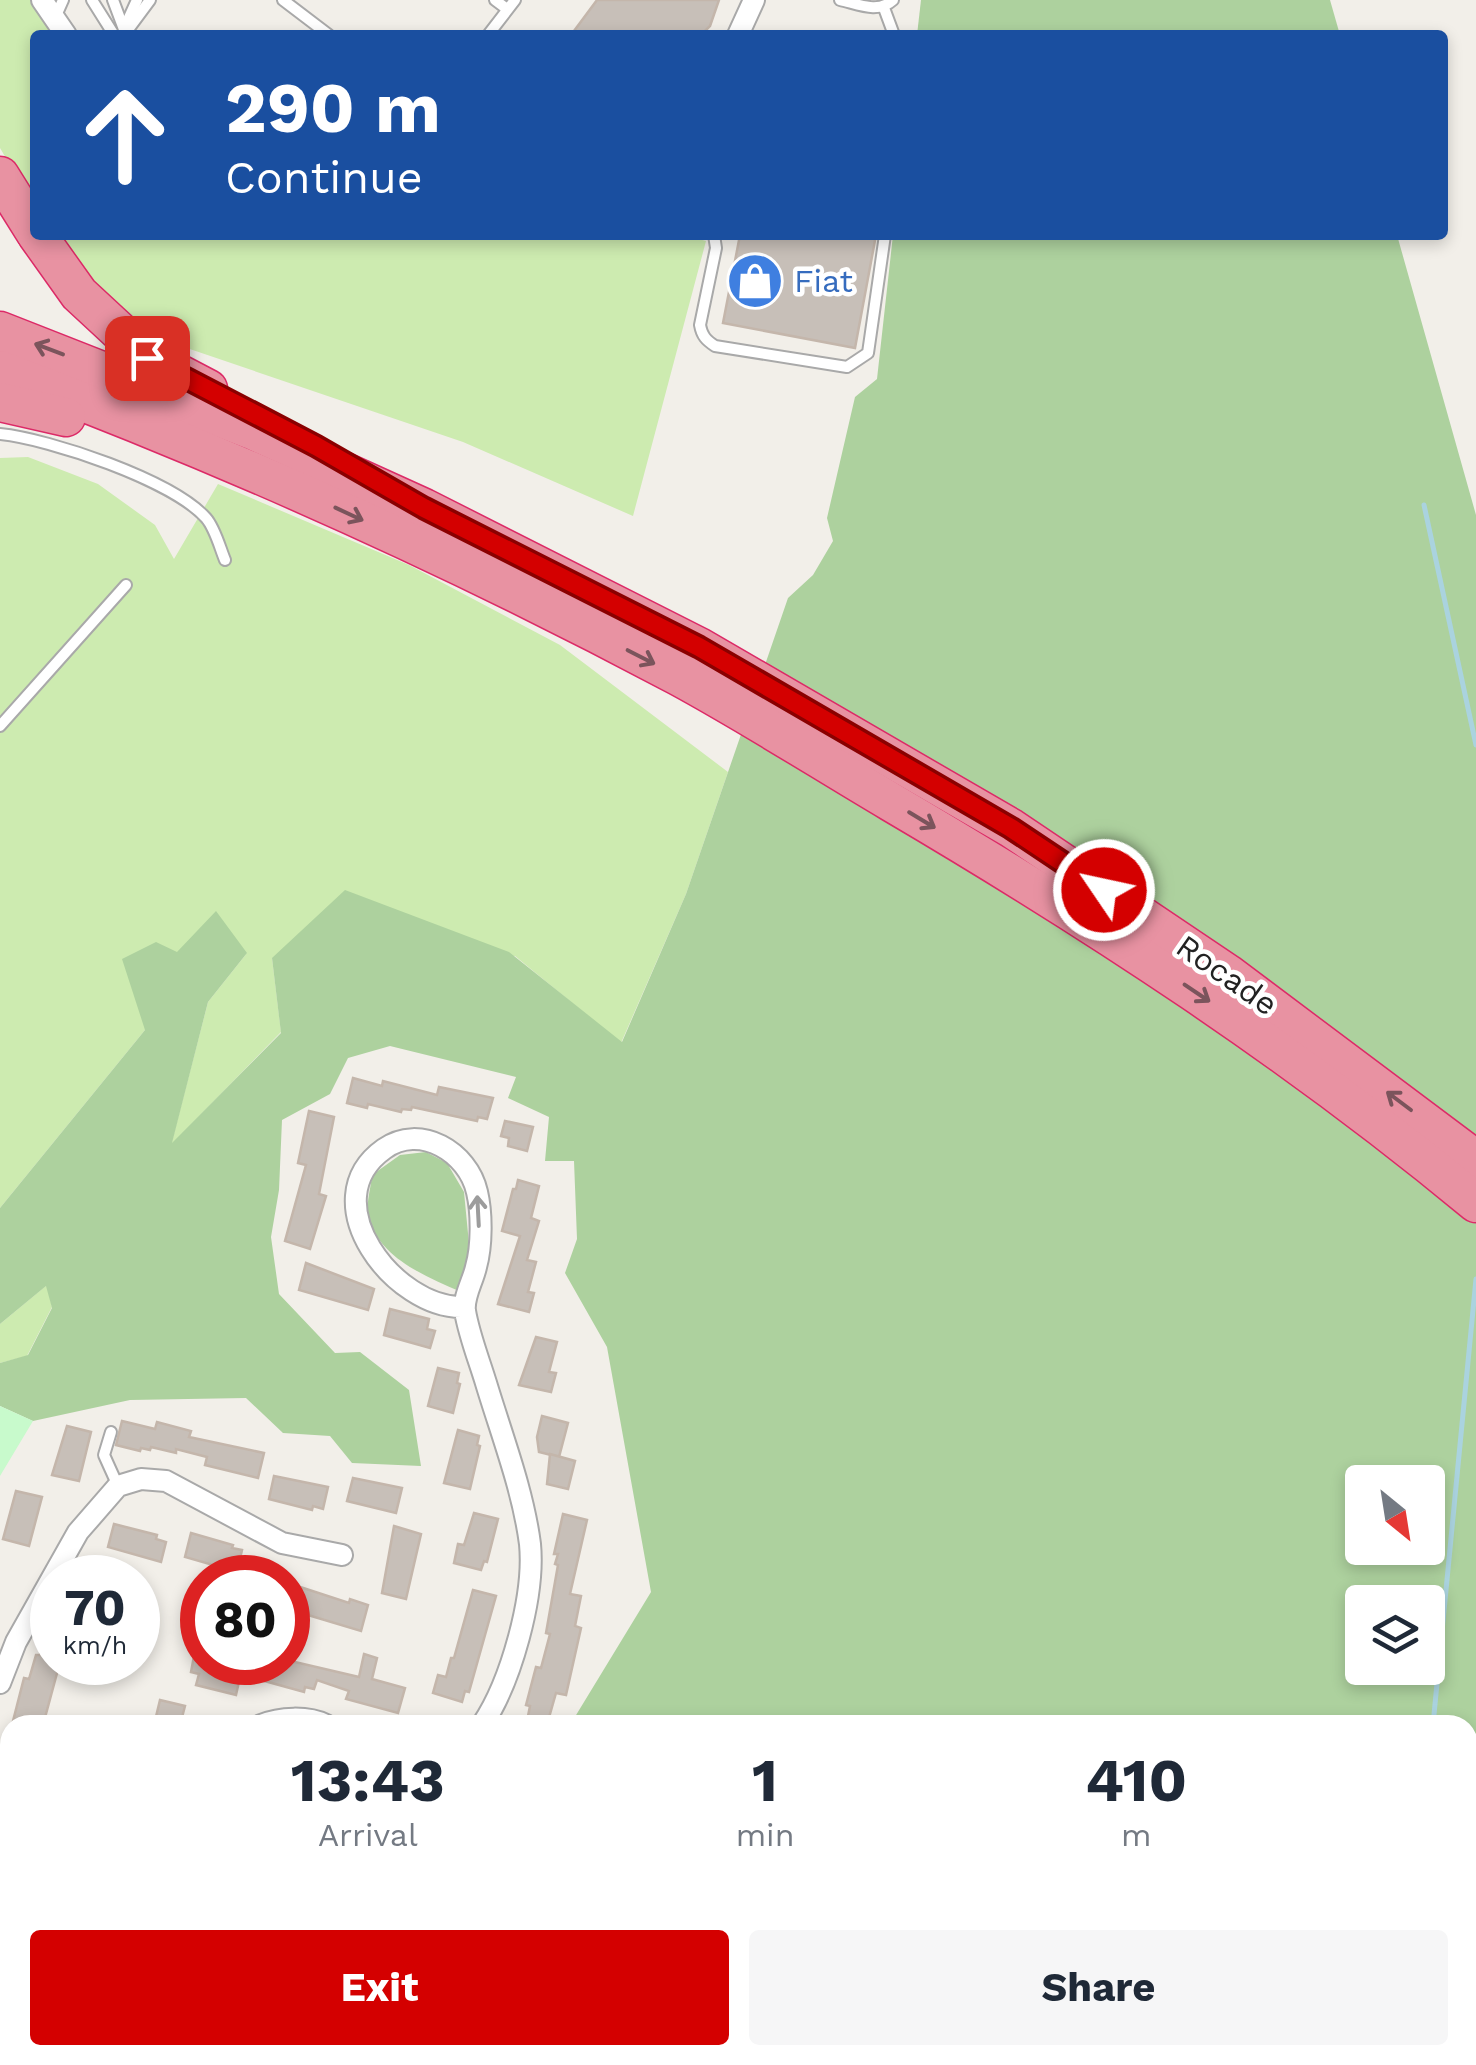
<!DOCTYPE html>
<style>
body{margin:0;font-family:"Work Sans",sans-serif;background:#f6f6f7;color:#1f2937;height:100vh;display:flex;flex-direction:column;font-size:38px;white-space:nowrap}
*{box-sizing:border-box;margin:0}
p{font-size:32px;color:#747a83}
.icon{flex:none;width:55px;height:55px;fill:none;stroke:currentColor;stroke-width:2;stroke-linecap:round;stroke-linejoin:round}
.map{position:relative;flex:1;overflow:hidden}
.side{position:absolute;left:0px;top:1715px;width:1478px;height:350px;display:flex;flex-direction:column;background:#fff;border-radius:30px 30px 0 0;box-shadow:0 5px 15px #0003}
.side>*{flex:none}
.guide{position:absolute;left:30px;top:30px;width:1418px;height:210px;border-radius:10px;box-shadow:0 5px 15px #0003;background:#1a4fa0;color:#fff;overflow:hidden}
.needle{width:65px;rotate:150deg}
.tools{position:absolute;left:1345px;top:1465px;display:grid;gap:20px}
.tools a{display:grid;place-items:center;width:100px;height:100px;border-radius:10px;background:#fff;box-shadow:0 5px 15px #0003;font-size:50px}
.speed{position:absolute;left:30px;top:1555px;display:flex;gap:20px;font-size:50px;font-weight:700;text-align:center}
.speed>*{display:grid;place-content:center;width:130px;height:130px;border-radius:50%;background:#fff;box-shadow:0 5px 15px #0003;line-height:1}
.speed small{font-size:25px;font-weight:400}
.speed .limit{border:15px solid #d22;background:#fff;color:#111}
.pin{position:absolute;display:grid;place-items:center;width:85px;height:85px;color:#fff;margin:-42px;border-radius:20px;box-shadow:0 5px 15px #0006}
.me{position:absolute;width:110px;margin:-55px;rotate:304deg;stroke-linejoin:round;filter:drop-shadow(0 0 8px #0008)}
.turn{display:flex;align-items:center;gap:35px;height:210px;padding:0 30px;font-size:45px}
.turn .icon{width:130px;height:130px;stroke-width:2.5}
.turn b{display:block;font-size:70px;line-height:85px}
.eta{display:flex;justify-content:space-evenly;align-items:center;height:170px;text-align:center}
.eta b{font-size:60px;font-weight:700;line-height:70px}
.action{display:flex;gap:20px;margin-top:auto;padding:20px 30px}
.action a{flex:1;height:115px;border-radius:10px;background:#d40000;color:#fff;font-size:40px;font-weight:700;line-height:115px;text-align:center}
.action a+a{background:#f6f6f7;color:#1f2937}
.map>svg:first-child{display:block}
</style>
<div class="map">
<svg width="1476" height="2065" viewBox="0 0 1476 2065">
<rect width="100%" height="100%" fill="#f2efe9"/>
<g fill="#cdebb0">
<polygon points="0,0 31,0 54,35 35,35 35,207 0,148"/>
<polygon points="51,235 684,235 706,241 633,516 463,442 125,327"/>
<polygon points="28,457 98,484 155,525 174,559 218,484 409,565 560,645 728,772 686,894 621,1043 515,956 272,958 281,1032 171,1145 208,1002 247,953 145,1030 0,1208 0,458"/>
<polygon points="47,1285 52,1307 27,1356 0,1363 0,1324"/>
<polygon points="477,2055 756,2055 749,2065 528,2065 524,2062 517,2065 472,2065"/>
<polygon points="878,2055 946,2055 945,2065 883,2065"/>
<polygon points="1353,2055 1419,2055 1424,2065 1330,2065"/>
</g>
<g fill="#add19e" fill-rule="evenodd">
<polygon points="921,0 1330,0 1340,35 917,35"/>
<path d="M893 235H1397L1476 515V2065H1424L1419 2055H1468V1725H570L651 1592 607 1347 565 1273 577 1239 574 1161H545L549 1117 508 1098 516 1077 390 1046 348 1058 330 1094 282 1120 279 1190 271 1237 279 1294 335 1353 360 1352 409 1390 421 1466 352 1463 330 1436 283 1433 246 1398 130 1400 33 1421 0 1406V1363L28 1355 52 1308 46 1286 0 1324V1208L145 1030 122 959 156 942 177 952 216 911 247 953 208 1002 172 1143 281 1033 272 958 345 890 509 952 622 1042 686 894 788 598 813 575 833 541 827 518 855 397 877 379ZM1362 1482H1428V1548H1362ZM1362 1602H1428V1668H1362Z"/>
<path d="M426 1152 447 1163 464 1192 470 1254 459 1291C425 1276 377 1257 368 1215 366 1204 371 1187 372 1175L400 1155Z"/>
<polygon points="946,2055 1091,2055 1092,2065 945,2065"/>
<polygon points="1136,2055 1353,2055 1330,2065 1142,2065"/>
</g>
<polygon fill="#c8facc" points="0,1406 33,1421 0,1476"/>
<g fill="none" stroke-linecap="round" stroke-linejoin="round">
<g stroke="#aad3df" stroke-width="5">
<polyline points="1424,505 1476,745"/>
<polyline points="1433,1725 1476,1279"/>
<polyline points="1468,1999 1476,2018"/>
</g>
</g>
<g fill="#c7bfb8" stroke="#c4b6ab" stroke-width="2.5">
<polygon points="597,0 719,0 710,26 701,35 571,35"/>
<polygon points="740,235 876,235 855,348 723,323"/>
<polygon points="353,1078 382,1086 383,1081 437,1095 439,1087 493,1098 487,1119 478,1117 477,1121 412,1107 411,1110 402,1109 401,1112 368,1104 367,1108 347,1103"/>
<polygon points="309,1111 334,1117 319,1194 326,1196 310,1249 285,1241 306,1165 298,1163"/>
<polygon points="505,1121 533,1127 527,1151 508,1146 509,1138 501,1136"/>
<polygon points="518,1180 539,1186 531,1218 539,1221 527,1260 536,1262 528,1292 534,1293 529,1312 498,1304 520,1236 502,1231 513,1189 516,1189"/>
<polygon points="306,1263 374,1289 368,1310 299,1290"/>
<polygon points="390,1309 429,1319 427,1329 435,1331 430,1348 384,1335"/>
<polygon points="536,1337 557,1342 549,1372 556,1373 551,1392 519,1385"/>
<polygon points="438,1368 459,1373 457,1383 460,1384 453,1413 428,1406"/>
<polygon points="542,1416 568,1423 559,1457 539,1452 537,1437"/>
<polygon points="122,1421 155,1429 157,1422 191,1431 189,1437 264,1453 258,1478 205,1465 207,1457 176,1449 176,1453 151,1447 150,1450 141,1448 140,1451 116,1445"/>
<polygon points="67,1426 91,1432 79,1481 52,1475"/>
<polygon points="458,1430 479,1436 477,1445 480,1446 470,1489 444,1483"/>
<polygon points="550,1454 575,1461 568,1489 547,1484"/>
<polygon points="274,1476 328,1487 323,1509 313,1506 312,1510 269,1499"/>
<polygon points="353,1478 402,1488 396,1513 347,1501"/>
<polygon points="16,1491 42,1497 29,1546 3,1539"/>
<polygon points="474,1513 498,1519 487,1562 484,1561 481,1570 454,1563 458,1544 464,1545"/>
<polygon points="563,1514 587,1520 570,1594 581,1596 575,1626 581,1628 566,1695 556,1693 548,1721 528,1716 530,1706 526,1705 536,1667 541,1668 550,1634 546,1633 558,1565 555,1564 558,1554 554,1554"/>
<polygon points="114,1524 157,1535 156,1539 166,1542 161,1562 108,1547"/>
<polygon points="394,1526 421,1534 406,1599 382,1593"/>
<polygon points="191,1533 233,1545 232,1548 242,1550 237,1572 185,1557"/>
<polygon points="288,1583 349,1603 350,1599 368,1605 361,1631 288,1609"/>
<polygon points="473,1590 496,1596 469,1692 465,1691 462,1702 433,1693 438,1675 446,1677 451,1658 454,1658"/>
<polygon points="47,1626 52,1627 52,1662 60,1662 43,1725 12,1725 24,1678 29,1679 36,1655 40,1655"/>
<polygon points="364,1654 377,1658 372,1679 405,1688 398,1713 346,1699 349,1691 317,1680 314,1689 305,1687 304,1692 261,1680 265,1662 295,1662 359,1677"/>
<polygon points="194,1656 202,1658 202,1662 242,1668 236,1695 196,1685 199,1674 191,1672"/>
<polygon points="160,1700 185,1706 180,1725 154,1725"/>
</g>
<g fill="none" stroke-linecap="round" stroke-linejoin="round">
<g stroke="#a9a9a9" stroke-width="14">
<g id="lane">
<polyline points="92,0 114,35"/>
<polyline points="113,0 125,32"/>
<polyline points="283,0 329,35"/>
<polyline points="495,0 507,9"/>
<path d="M840 0C858 4 878 14 893 0"/>
<polyline points="884,8 894,35"/>
<polyline points="55,18 63,0"/>
<polyline points="127,22 137,0"/>
<polyline points="124,35 150,0"/>
<polyline points="488,35 515,0"/>
<path d="M714 235 716 248 700 325C702 336 706 340 715 346L847 367 868 353 885 235"/>
<path d="M0 434C50 439 172 480 206 518 215 528 220 548 225 560"/>
<polyline points="0,726 126,585"/>
<polyline points="111,1432 104,1455 118,1486"/>
<polyline points="762,2055 773,2065"/>
<path d="M788 2065C809 2052 829 2054 850 2065"/>
</g>
</g>
<g stroke="#a9a9a9" stroke-width="24">
<g id="street">
<polyline points="42,0 66,35"/>
<polyline points="738,35 754,0"/>
<path d="M463 1307C395 1309 311 1201 384 1149 420 1123 468 1152 477 1192 482 1213 482 1246 476 1267 473 1281 463 1297 465 1311 469 1335 479 1360 486 1383 502 1436 523 1490 530 1544 535 1596 511 1682 482 1725"/>
<polyline points="0,1683 16,1642 78,1532 118,1486 141,1479 166,1481 282,1543 342,1555"/>
<path d="M261 1725C280 1717 308 1716 326 1725"/>
<polyline points="0,1908 10,1916"/>
<polyline points="143,2055 150,2065"/>
<polyline points="198,2065 212,2055"/>
</g>
</g>
<g stroke="#dc2a67" stroke-width="41">
<g id="highway">
<polyline points="0,176 35,232"/>
<polyline points="37,235 79,294 147,357 208,389"/>
<polyline points="0,331 252,430 424,508 699,647 1011,828 1228,974 1476,1160"/>
<path d="M0 370C232 457 458 559 678 676 750 715 820 760 891 802 1095 922 1294 1052 1476 1203"/>
<polyline points="0,402 66,417"/>
</g>
</g>
<use href="#lane" stroke="#fff" stroke-width="10"/>
<use href="#street" stroke="#fff" stroke-width="20"/>
<use href="#highway" stroke="#e892a2" stroke-width="38"/>
</g>
<defs><path id="oneway-shaft" d="M-6 0H5M1.5-3L5.5 0L1.5 3" fill="none" stroke-width="1.6" stroke-linecap="round" stroke-linejoin="round" transform="scale(2.5)"/></defs>
<g stroke="#7b545c">
<use href="#oneway-shaft" transform="translate(49 349) rotate(-159)"/>
<use href="#oneway-shaft" transform="translate(349 514) rotate(25)"/>
<use href="#oneway-shaft" transform="translate(641 657) rotate(27)"/>
<use href="#oneway-shaft" transform="translate(922 820) rotate(31)"/>
<use href="#oneway-shaft" transform="translate(1197 993) rotate(34)"/>
<use href="#oneway-shaft" transform="translate(1399 1101) rotate(-143)"/>
</g>
<use stroke="#9c9c9c" href="#oneway-shaft" transform="translate(478 1211) rotate(-93)"/>
<g fill="none" stroke-linecap="round" stroke-linejoin="round">
<g stroke="#8a0000" stroke-width="25">
<polyline id="route" points="147,358 316,446 424,508 699,647 1011,828 1104,890"/>
</g>
<use href="#route" stroke="#d40000" stroke-width="18"/>
</g>
<defs>
<g id="shop-disc" transform="scale(2.875)"><circle r="9.5" fill="#3f7fe0" stroke="#fff"/><path d="M-5-2.5h2.3a2.7 3.5 0 0 1 5.4 0H5L5.5 6h-11ZM-1.5-2.5h3a1.5 2.3 0 0 0-3 0Z" fill="#fff"/></g>
</defs>
<g fill-rule="evenodd">
<use href="#shop-disc" x="755" y="281"/>
</g>
<g text-anchor="middle" stroke-width="9" stroke-linejoin="round" paint-order="stroke">
<g font-size="32" fill="#366cbe" stroke="#fff" text-anchor="start">
<text x="794" y="292">Fiat</text>
</g>
<g font-size="32" fill="#222" stroke="#fff">
<text transform="translate(1227 975) rotate(35)" y="11">Rocade</text>
</g>
</g>
</svg>
<div class="tools">
<a><svg class="needle" viewBox="-14 -14 28 28"><path d="M0-13l5 13h-10z" fill="#e53935"/><path d="M0 13l5-13h-10z" fill="#747a83"/></svg></a>
<a><svg class="icon" aria-label="layers" viewBox="0 0 24 24"><path d="M12 4l9 5-9 5-9-5zM3 14l9 5 9-5"/></svg></a>
</div>
<div class="speed"><div>70<small>km/h</small></div><div class="limit">80</div></div>
<div class="pin" style="left:147px;top:358px;background:#d93025"><svg class="icon" aria-label="arrive" viewBox="0 0 24 24"><path d="M6 21V4h12l-3 4 3 4H6"/></svg></div>
<svg class="me" style="left:1104px;top:890px" viewBox="-20 -20 40 40"><circle r="17" fill="#d40000" stroke="#fff" stroke-width="3"/><path d="M0-11L8 9 0 5-8 9z" fill="#fff"/></svg>
<div class="guide">
<div class="turn"><svg class="icon" aria-label="ahead" viewBox="0 0 24 24"><path d="M12 20V5M6 11l6-6 6 6"/></svg><div><b>290 m</b>Continue</div></div>
</div>
<section class="side">
<div class="eta">
<div><b>13:43</b><p>Arrival</p></div>
<div><b>1</b><p>min</p></div>
<div><b>410</b><p>m</p></div>
</div>
<div class="action"><a>Exit</a><a>Share</a></div>
</section>
</div>
